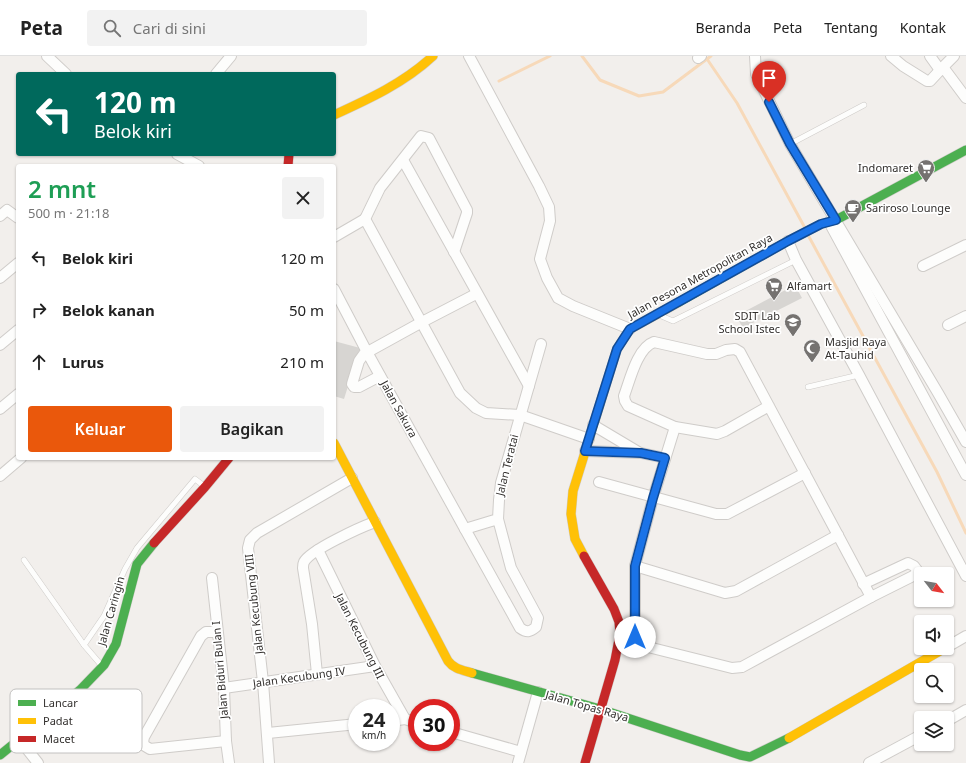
<!DOCTYPE html>
<html lang="id">
<meta charset="utf-8">
<style>
body{margin:0;font-family:"Noto Sans",sans-serif;background:#f2f2f2;color:#222;height:100vh;display:flex;flex-direction:column;font-size:15px;white-space:nowrap}
*{box-sizing:border-box;margin:0}
p{font-size:13px;color:#767676}
.icon{flex:none;width:22px;height:22px;fill:none;stroke:currentColor;stroke-width:2;stroke-linecap:round;stroke-linejoin:round}
.map{position:relative;flex:1;overflow:hidden}
.details{position:absolute;left:16px;top:108px;width:320px;height:296px;display:flex;flex-direction:column;background:#fff;border-radius:4px;box-shadow:0 1px 3px #0004}
.details>*{flex:none}
.hud{position:absolute;left:16px;top:16px;width:320px;height:84px;border-radius:4px;box-shadow:0 1px 3px #0004;background:#00695c;color:#fff;overflow:hidden}
.needle{width:26px;rotate:121deg}
.tools{position:absolute;left:914px;top:511px;display:grid;gap:8px}
.tools a{display:grid;place-items:center;width:40px;height:40px;border-radius:4px;background:#fff;box-shadow:0 1px 3px #0004;font-size:20px}
.speed{position:absolute;left:348px;top:643px;display:flex;gap:8px;font-size:20px;font-weight:700;text-align:center}
.speed>*{display:grid;place-content:center;width:52px;height:52px;border-radius:50%;background:#fff;box-shadow:0 1px 3px #0004;line-height:1}
.speed small{font-size:10px;font-weight:400}
.speed .limit{border:6px solid #d22;background:#fff;color:#111}
.pin{position:absolute;display:grid;place-items:center;width:34px;height:34px;color:#fff;margin:-41px -17px;border-radius:50% 50% 50% 0;rotate:-45deg;box-shadow:0 0 4px #0007}
.pin .icon{rotate:45deg}
.me{position:absolute;width:44px;margin:-22px;rotate:0deg;stroke-linejoin:round;filter:drop-shadow(0 0 3px #0008)}
.turn{display:flex;align-items:center;gap:14px;height:84px;padding:0 12px;font-size:18px}
.turn .icon{width:52px;height:52px;stroke-width:2.5}
.turn b{display:block;font-size:28px;line-height:34px}
.round{display:grid;place-items:center;flex:none;width:42px;height:42px;border-radius:4px;background:#f2f2f2}
.head{display:flex;align-items:center;justify-content:space-between;height:68px;padding:0 12px}
h1{font-size:24px;font-weight:600;line-height:30px;color:#1e9e55}
.button{display:flex;gap:8px;margin-top:auto;padding:8px 12px}
.button a{flex:1;height:46px;border-radius:4px;background:#ea580c;color:#fff;font-size:16px;font-weight:600;line-height:46px;text-align:center}
.button a+a{background:#f2f2f2;color:#222}
ul{padding:0;list-style:none}
li{display:flex;align-items:center;gap:12px;height:52px;padding:0 12px}
li div{flex:1}
li b{display:block;font-size:15px}
li em{font-style:normal}
header{display:flex;align-items:center;gap:24px;box-sizing:border-box;height:56px;padding:0 20px;background:#fff;border-bottom:1px solid #e0e0e0}
header strong{font-size:19px}
nav{display:flex;gap:22px;margin-inline-start:auto;font-size:14px}
.search{width:280px;height:36px;background:#f2f2f2;display:flex;align-items:center;gap:10px;box-sizing:border-box;padding:0 14px;border-radius:4px;color:#767676;font-size:15px}
.map>svg:first-child{display:block}
</style>
<header>
<strong>Peta</strong>
<div class="search"><svg class="icon" aria-label="search" viewBox="0 0 24 24"><circle cx="10" cy="10" r="6"/><path d="M15 15l6 6"/></svg>Cari di sini</div>
<nav><a>Beranda</a><a>Peta</a><a>Tentang</a><a>Kontak</a></nav>
</header>
<div class="map">
<svg width="966" height="707" viewBox="0 0 966 707">
<rect width="100%" height="100%" fill="#f2efec"/>
<g fill="none" stroke-linecap="round" stroke-linejoin="round">
<g stroke="#f7d9b9" stroke-width="3">
<polyline points="582,0 600,24 639,40 663,36 707,3"/>
<polyline points="711,0 707,3 737,47 805,172"/>
<polyline points="499,25 550,0"/>
<polyline points="808,179 937,416 966,477"/>
</g>
</g>
<g fill="#d7d5d2">
<polygon points="795,229 802,242 743,272 736,260"/>
<polygon points="334,285 360,292 344,343 334,340"/>
</g>
<g fill="none" stroke-linecap="round" stroke-linejoin="round">
<g stroke="#cfccc9" stroke-width="6">
<g id="lane">
<polyline points="790,88 864,49"/>
<polyline points="659,259 673,265 796,204"/>
<polyline points="808,331 859,319"/>
<polyline points="24,504 84,589"/>
<polyline points="102,610 84,589 104,560 125,513 137,492 195,423 204,430"/>
</g>
</g>
<g stroke="#cfccc9" stroke-width="12">
<g id="street">
<polyline points="47,0 66,18"/>
<polyline points="469,0 539,130 549,151 550,165 540,203 547,222 558,242 573,250 630,273"/>
<polyline points="755,0 756,18 790,88 938,337 966,386"/>
<polyline points="891,0 903,10 927,25 930,25 943,11 966,42"/>
<polyline points="930,0 940,14"/>
<polyline points="698,2 701,0"/>
<polyline points="943,11 954,0"/>
<polyline points="216,18 231,0"/>
<polyline points="177,98 199,110"/>
<polyline points="403,104 529,330"/>
<polyline points="0,160 7,154 18,162"/>
<polyline points="365,163 460,337 476,352 486,357 520,359 589,383"/>
<polyline points="365,163 380,132 421,80 429,82 467,154 467,157 454,196"/>
<polyline points="829,166 966,419"/>
<polyline points="334,181 365,163"/>
<polyline points="788,185 796,204 859,319 966,520"/>
<polyline points="923,210 966,189"/>
<polyline points="0,222 18,207"/>
<polyline points="334,233 367,296 465,473"/>
<polyline points="948,269 966,260"/>
<polyline points="0,289 18,274"/>
<polyline points="380,320 359,331 354,331 352,328 359,305 364,298 422,266 476,238"/>
<path d="M769 350 725 375 717 378 675 371 628 350 625 345 624 340C630 324 637 292 654 286L707 298H716L726 294 735 293 740 296 871 541"/>
<polyline points="0,353 18,338"/>
<polyline points="593,369 640,397"/>
<path d="M675 371 653 442 635 510V581C638 587 642 589 648 591L732 612 742 611 871 541 913 520 917 517V514L914 510 908 507 863 528"/>
<polyline points="585,395 641,397 665,402"/>
<polyline points="0,420 21,402"/>
<polyline points="599,426 716,458 727,458 805,417"/>
<path d="M498 463 465 473 520 572C527 577 530 576 536 571L538 562 511 512 498 463 499 444 501 427 541 288"/>
<polyline points="318,494 375,610 405,663"/>
<polyline points="635,510 725,537 736,535 838,479"/>
<polyline points="212,522 224,632 226,685 229,707"/>
<polyline points="217,576 206,576 201,580 144,681 143,686 145,690 150,693 226,685"/>
<polyline points="947,591 966,580"/>
<path d="M317 618 312 568 303 512C303 509 303 508 304 506 310 494 361 471 375 466"/>
<polyline points="224,632 375,610"/>
<polyline points="391,665 405,663 417,667"/>
<polyline points="947,665 966,654"/>
<polyline points="451,676 521,696"/>
<polyline points="268,677 357,668"/>
<polyline points="19,683 38,707"/>
<polyline points="269,707 263,626 248,492 250,484 257,477 352,422"/>
<polyline points="518,707 538,636"/>
<polyline points="869,707 921,679"/>
</g>
</g>
<g stroke="#cfccc9" stroke-width="10">
<g id="fast">
<polyline points="679,246 788,185 821,168 836,164 966,94"/>
<polyline points="472,617 600,653 740,699 750,701 789,682"/>
<polyline points="0,699 80,634 104,609 116,588 137,508 154,487"/>
</g>
</g>
<g stroke="#cfccc9" stroke-width="10">
<g id="slow">
<path d="M334 59C369 43 404 27 433 0"/>
<path d="M334 387 448 605C454 613 462 614 472 617"/>
<polyline points="584,500 575,483 571,458 573,435 617,293 630,273 679,246"/>
<polyline points="789,682 945,592"/>
</g>
</g>
<g stroke="#cfccc9" stroke-width="10">
<g id="jam">
<polyline points="288,110 289,98"/>
<polyline points="154,487 205,431 229,402"/>
<polyline points="584,500 614,553 619,566 620,578 615,604 585,707"/>
</g>
</g>
<use href="#lane" stroke="#fdfdfc" stroke-width="5"/>
<use href="#street" stroke="#fdfdfc" stroke-width="10"/>
<use href="#fast" stroke="#4caf50" stroke-width="9"/>
<use href="#slow" stroke="#ffc107" stroke-width="9"/>
<use href="#jam" stroke="#c62828" stroke-width="9"/>
</g>
<g fill="none" stroke-linecap="round" stroke-linejoin="round">
<g stroke="#114b97" stroke-width="10">
<polyline id="route" points="635,581 635,510 653,442 665,402 641,397 585,395 617,293 630,273 788,185 821,168 836,164 790,88 769,46"/>
</g>
<use href="#route" stroke="#1a73e8" stroke-width="7"/>
</g>
<defs>
<g id="supermarket-pin" transform="scale(0.9)"><path d="M0 17L-7.5 6A9.5 9.5 0 1 1 7.5 6Z" fill="#757270" stroke="#fff"/><path d="M-6-5.5h2.5l.6 2H6L4.5 2H-2.5L-4.4-4H-6ZM-1.5 3.2a1.3 1.3 0 1 0 .1 0ZM3 3.2a1.3 1.3 0 1 0 .1 0Z" fill="#fff"/></g>
<g id="cafe-pin" transform="scale(0.9)"><path d="M0 17L-7.5 6A9.5 9.5 0 1 1 7.5 6Z" fill="#757270" stroke="#fff"/><path d="M-5.5-4.5H6V0H3Q3 3.5 0 3.5H-2.5Q-5.5 3.5-5.5 0ZM3-3.2v2h1.7v-2ZM-6 4.5H4V6H-6Z" fill="#fff"/></g>
<g id="school-pin" transform="scale(0.9)"><path d="M0 17L-7.5 6A9.5 9.5 0 1 1 7.5 6Z" fill="#757270" stroke="#fff"/><path d="M0-5L7-2L0 1L-7-2ZM-4 1L0 2.5L4 1V4Q0 6-4 4Z" fill="#fff"/></g>
<g id="mosque-pin" transform="scale(0.9)"><path d="M0 17L-7.5 6A9.5 9.5 0 1 1 7.5 6Z" fill="#757270" stroke="#fff"/><path d="M3.5-4.9A6 6 0 1 0 3.5 4.9A5 5 0 1 1 3.5-4.9Z" fill="#fff"/></g>
</defs>
<g fill-rule="evenodd">
<use href="#supermarket-pin" x="926" y="112"/>
<use href="#cafe-pin" x="853" y="152"/>
<use href="#supermarket-pin" x="774" y="230"/>
<use href="#school-pin" x="793" y="266"/>
<use href="#mosque-pin" x="812" y="292"/>
</g>
<g text-anchor="middle" stroke-width="3.5" stroke-linejoin="round" paint-order="stroke">
<g font-size="11" fill="#322f2d" stroke="#fff" text-anchor="start">
<text x="913" y="116" text-anchor="end">Indomaret</text>
<text x="866" y="156">Sariroso Lounge</text>
<text x="787" y="234">Alfamart</text>
<text x="780" y="264" text-anchor="end">SDIT Lab<tspan x="780" dy="13">School Istec</tspan></text>
<text x="825" y="290">Masjid Raya<tspan x="825" dy="13">At-Tauhid</tspan></text>
</g>
<g font-size="11" fill="#322f2d" stroke="#fff">
<text transform="translate(700 220) rotate(-29)" y="4">Jalan Pesona Metropolitan Raya</text>
<text transform="translate(399 353) rotate(61)" y="4">Jalan Sakura</text>
<text transform="translate(507 409) rotate(-76)" y="4">Jalan Teratai</text>
<text transform="translate(254 548) rotate(-96)" y="4">Jalan Kecubung VIII</text>
<text transform="translate(111 555) rotate(-74)" y="4">Jalan Caringin</text>
<text transform="translate(360 580) rotate(63)" y="4">Jalan Kecubung III</text>
<text transform="translate(220 614) rotate(-95)" y="4">Jalan Biduri Bulan I</text>
<text transform="translate(299 621) rotate(-8)" y="4">Jalan Kecubung IV</text>
<text transform="translate(587 650) rotate(16)" y="4">Jalan Topas Raya</text>
</g>
</g>
<rect x="10" y="633" width="132" height="64" rx="6" fill="#fff" stroke="#c2c1c0" stroke-width="1"/>
<rect x="18" y="644" width="18" height="6" fill="#4caf50"/>
<rect x="18" y="662" width="18" height="6" fill="#ffc107"/>
<rect x="18" y="680" width="18" height="6" fill="#c62828"/>
<g font-size="11" fill="#322f2d">
<text x="43" y="651">Lancar</text>
<text x="43" y="669">Padat</text>
<text x="43" y="687">Macet</text>
</g>
</svg>
<div class="tools">
<a><svg class="needle" viewBox="-14 -14 28 28"><path d="M0-13l5 13h-10z" fill="#e53935"/><path d="M0 13l5-13h-10z" fill="#767676"/></svg></a>
<a><svg class="icon" aria-label="sound" viewBox="0 0 24 24"><path d="M4 9h4l5-4v14l-5-4H4zM17 9q2 3 0 6"/></svg></a>
<a><svg class="icon" aria-label="search" viewBox="0 0 24 24"><circle cx="10" cy="10" r="6"/><path d="M15 15l6 6"/></svg></a>
<a><svg class="icon" aria-label="layers" viewBox="0 0 24 24"><path d="M12 4l9 5-9 5-9-5zM3 14l9 5 9-5"/></svg></a>
</div>
<div class="speed"><div>24<small>km/h</small></div><div class="limit">30</div></div>
<div class="pin" style="left:769px;top:46px;background:#d93025"><svg class="icon" aria-label="arrive" viewBox="0 0 24 24"><path d="M6 21V4h12l-3 4 3 4H6"/></svg></div>
<svg class="me" style="left:635px;top:581px" viewBox="-20 -20 40 40"><circle r="19" fill="#fff"/><path d="M0-13L10 11 0 6-10 11z" fill="#1a73e8"/></svg>
<div class="hud">
<div class="turn"><svg class="icon" aria-label="left" viewBox="0 0 24 24"><path d="M17 20v-9H6M10 6l-5 5 5 5"/></svg><div><b>120 m</b>Belok kiri</div></div>
</div>
<section class="details">
<div class="head"><div><h1>2 mnt</h1><p>500 m · 21:18</p></div><a class="round"><svg class="icon" aria-label="close" viewBox="0 0 24 24"><path d="M6 6l12 12M18 6L6 18"/></svg></a></div>
<ul>
<li><svg class="icon" aria-label="left" viewBox="0 0 24 24"><path d="M17 20v-9H6M10 6l-5 5 5 5"/></svg><div><b>Belok kiri</b></div><em>120 m</em></li>
<li><svg class="icon" aria-label="right" viewBox="0 0 24 24"><path d="M7 20v-9h11M14 6l5 5-5 5"/></svg><div><b>Belok kanan</b></div><em>50 m</em></li>
<li><svg class="icon" aria-label="ahead" viewBox="0 0 24 24"><path d="M12 20V5M6 11l6-6 6 6"/></svg><div><b>Lurus</b></div><em>210 m</em></li>
</ul>
<div class="button"><a>Keluar</a><a>Bagikan</a></div>
</section>
</div>
